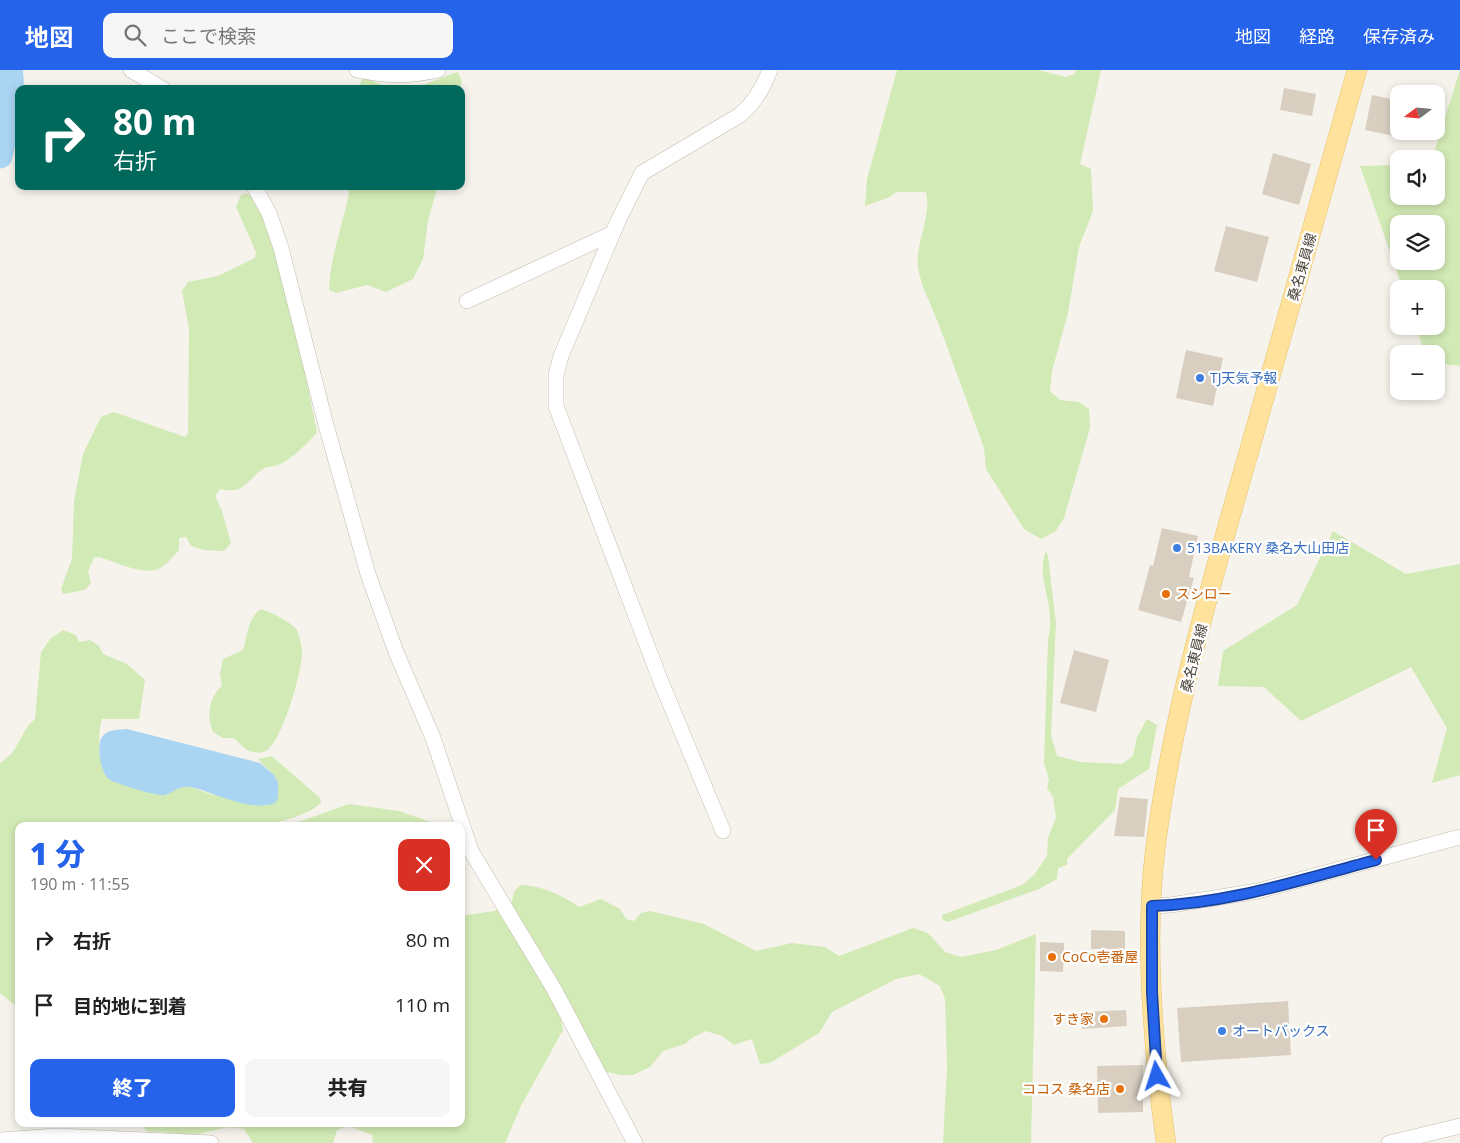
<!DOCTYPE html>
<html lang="ja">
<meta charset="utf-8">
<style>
body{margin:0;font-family:"Open Sans","Noto Sans JP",sans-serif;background:#f6f6f6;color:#222;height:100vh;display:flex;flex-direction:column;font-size:19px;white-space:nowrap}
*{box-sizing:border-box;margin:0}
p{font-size:16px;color:#767676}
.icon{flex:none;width:28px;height:28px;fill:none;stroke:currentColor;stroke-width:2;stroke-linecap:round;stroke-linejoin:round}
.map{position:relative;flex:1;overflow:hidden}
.side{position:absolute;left:15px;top:752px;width:450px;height:305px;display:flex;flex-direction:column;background:#fff;border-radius:10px;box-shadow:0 2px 8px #0003}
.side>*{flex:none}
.top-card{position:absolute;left:15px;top:15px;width:450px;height:105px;border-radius:10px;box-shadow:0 2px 8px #0003;background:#00695c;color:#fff;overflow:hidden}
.needle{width:32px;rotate:254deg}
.tools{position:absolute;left:1390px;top:15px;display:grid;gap:10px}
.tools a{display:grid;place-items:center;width:55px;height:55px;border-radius:10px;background:#fff;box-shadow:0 2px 8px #0003;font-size:25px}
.pin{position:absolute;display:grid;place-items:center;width:42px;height:42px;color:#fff;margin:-51px -21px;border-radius:50% 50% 50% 0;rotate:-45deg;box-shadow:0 0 5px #0007}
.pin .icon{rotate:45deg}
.me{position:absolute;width:55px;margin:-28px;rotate:354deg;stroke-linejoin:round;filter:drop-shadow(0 0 4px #0008)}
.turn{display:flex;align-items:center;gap:18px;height:105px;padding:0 15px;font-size:22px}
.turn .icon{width:65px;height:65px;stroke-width:2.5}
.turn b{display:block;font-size:35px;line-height:42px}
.round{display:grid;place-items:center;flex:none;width:52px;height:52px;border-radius:10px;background:#f6f6f6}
.head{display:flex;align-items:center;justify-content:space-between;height:85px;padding:0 15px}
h1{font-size:30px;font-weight:800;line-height:38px;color:#2563eb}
.cta{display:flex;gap:10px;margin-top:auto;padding:10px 15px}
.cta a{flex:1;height:58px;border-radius:10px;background:#2563eb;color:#fff;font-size:20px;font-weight:800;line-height:58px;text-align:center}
.cta a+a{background:#f6f6f6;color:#222}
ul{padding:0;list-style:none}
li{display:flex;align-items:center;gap:15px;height:65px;padding:0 15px}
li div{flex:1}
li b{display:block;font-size:19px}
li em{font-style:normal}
header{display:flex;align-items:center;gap:30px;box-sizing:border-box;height:70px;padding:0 25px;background:#2563eb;color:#fff}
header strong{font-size:24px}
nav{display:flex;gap:28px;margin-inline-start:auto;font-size:18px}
.search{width:350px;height:45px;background:#f6f6f6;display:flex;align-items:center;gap:12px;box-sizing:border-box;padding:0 18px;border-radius:10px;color:#767676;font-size:19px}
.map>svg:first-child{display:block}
</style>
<header>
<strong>地図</strong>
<div class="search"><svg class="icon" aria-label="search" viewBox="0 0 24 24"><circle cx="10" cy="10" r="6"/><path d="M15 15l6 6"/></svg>ここで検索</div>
<nav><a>地図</a><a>経路</a><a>保存済み</a></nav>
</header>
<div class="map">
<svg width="1460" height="1073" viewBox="0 0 1460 1073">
<rect width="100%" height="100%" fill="#f6f3ec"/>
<g fill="#d2eab5" fill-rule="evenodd">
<path d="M897 0H1038L1066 7 1074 4 1076 0H1101L1080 94 1091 99 1093 141 1079 177 1068 243 1052 301 1050 321 1060 330 1079 332 1089 339 1090 358 1064 448 1056 461 1041 469 1024 459 986 399 984 378C969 337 954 296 939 255 932 236 921 218 918 197 915 172 932 147 926 122H896L890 127 865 136 867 109Z"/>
<path d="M1460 0V296L1436 293V284H1425L1416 256H1436V219H1403L1360 96 1399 95V126H1436V89H1432ZM1399 154H1436V191H1399Z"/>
<path d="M458 2 462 12 460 19H358L363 7C383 17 407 22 428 13 439 9 447 5 458 2Z"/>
<path d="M345 116H438L428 150 423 189 413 209 386 222 367 215 336 223 329 220C330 186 343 156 349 122Z"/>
<path d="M246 123 252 127 269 154 286 209 317 362C309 372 290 391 278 395 273 397 267 396 263 399 246 410 245 425 220 419L215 426 222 441 231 473 224 481 204 480 191 476 186 467 179 468V480C173 486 166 496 158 499 140 505 116 492 99 487L94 488 88 501 91 513 85 520 63 524 61 519 72 489 74 431 83 384 101 347 114 342 185 367 188 363 189 259 182 221 188 212 218 206 255 188 256 182 236 137 241 125Z"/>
<polygon points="1333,461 1406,504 1460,494 1460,705 1432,713 1447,658 1411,597 1301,651 1264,617 1218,616 1223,581 1297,535"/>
<path d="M1046 481 1048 486 1056 553 1051 665 1057 686 1081 692 1122 694 1133 686 1137 667 1147 649 1157 655 1149 699 1118 719 1115 740 1067 789V795L1058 798 1057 809 1039 819 948 852 942 849V845L1022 815 1034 805 1047 786 1048 767 1056 748 1053 727 1047 718 1049 709 1044 693 1048 570C1049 565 1050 560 1050 555 1052 530 1036 505 1046 481Z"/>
<path d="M261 539C270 542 292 552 297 560 299 564 301 574 302 579 304 596 281 679 263 682 248 685 243 676 234 668H223L213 662C206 647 209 627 222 616L220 604 223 589 243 580C248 565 247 548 261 539Z"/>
<path d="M63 560 76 565 79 572 90 570 99 576 103 584 127 594 145 610 139 649H102C97 666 99 689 105 705L166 725 181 717H191L210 724 265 736 278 713 274 705 258 689 272 686 320 728 321 733C305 747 281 751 260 756H19V939L0 923V693C22 679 18 663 35 649L41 582 51 568Z"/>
<polygon points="349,734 399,741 442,756 287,756"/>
<path d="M520 815C540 815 562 825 579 837L601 829 620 839 626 849 634 851 641 843 650 841 704 854 756 881 792 873 825 877 839 886 913 858 928 863 945 882 961 887 996 880 1036 864 1031 1073H943L947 997 945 929 940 916 919 904 896 909 832 942 819 963 770 993 760 994 752 969 734 975 722 966 706 961 692 968 685 974 663 981 650 997 633 1005H620L603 1001 511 835 514 822Z"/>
<polygon points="498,839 559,939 563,960 521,1036 505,1073 373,1073 372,1065 349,1056 337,1060 333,1073 253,1073 244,1059 228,1057 194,1065 146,1061 142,1054 461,1054 461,846 494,841"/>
</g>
<path fill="#a9d4f2" d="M127 659 260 693 274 705 278 713V728L275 733C250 743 215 722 190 717 180 715 174 722 165 725 157 727 119 714 110 710 101 705 96 676 102 667 107 659 119 660 127 659Z"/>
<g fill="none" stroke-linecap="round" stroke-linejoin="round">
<path stroke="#a9d4f2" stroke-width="25" d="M0 86C6 59 15 28 10 0"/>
</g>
<g fill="#d8cfc1">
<polygon points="1284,18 1316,24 1312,46 1280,40"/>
<polygon points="1372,25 1399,31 1399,67 1365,60"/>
<polygon points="1273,83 1311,94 1299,135 1262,124"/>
<polygon points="1226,156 1269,167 1257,212 1214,201"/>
<polygon points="1186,280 1223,288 1213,336 1176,328"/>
<polygon points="1162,458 1198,466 1189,507 1194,508 1181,552 1138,540 1150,495 1153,496"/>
<polygon points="1074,580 1109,590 1096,642 1060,633"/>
<polygon points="1120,727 1148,729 1144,767 1114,766"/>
<polygon points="1091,860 1125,861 1125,879 1091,879"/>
<polygon points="1040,872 1064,873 1063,902 1040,901"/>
<polygon points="1288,931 1291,985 1181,992 1177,938"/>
<polygon points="1126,940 1127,956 1082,959 1081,942"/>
<polygon points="1143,995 1143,1042 1098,1043 1097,996"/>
</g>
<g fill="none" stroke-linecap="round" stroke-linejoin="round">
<g stroke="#c2bbae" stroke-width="16">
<g id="minor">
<polyline points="131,0 163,19"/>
<path d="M357 0C387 6 407 7 438 0"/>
<polyline points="254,116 269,143 281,178 326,355 368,504 396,582 433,668 471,781 554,919 635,1073"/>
<polyline points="467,231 613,163"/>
<path d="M723 761 661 612 556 336V305L561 286 618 151 642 103 740 45C755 32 763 18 770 0"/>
<polyline points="1152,836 1171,835 1258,821 1460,767"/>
<polyline points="0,1070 57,1066 211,1073"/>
<polyline points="1389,1073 1460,1056"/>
</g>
</g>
<g stroke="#e6c16a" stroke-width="20">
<path id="major" d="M1166 1073C1153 979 1144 875 1155 781 1172 644 1212 510 1250 378 1286 252 1322 126 1357 0"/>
</g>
<use href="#minor" stroke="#fff" stroke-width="15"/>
<use href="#major" stroke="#ffe39c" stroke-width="19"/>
</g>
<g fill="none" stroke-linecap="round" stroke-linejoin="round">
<g stroke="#184099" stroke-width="12">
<path id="route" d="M1157 1006 1152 922V836C1228 834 1303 809 1376 790"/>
</g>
<use href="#route" stroke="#2563eb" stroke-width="9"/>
</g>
<g fill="#3f7fe0" stroke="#fff" stroke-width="2">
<circle cx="1200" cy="308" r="5"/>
<circle cx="1177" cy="478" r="5"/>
<circle cx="1222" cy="961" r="5"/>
</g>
<g fill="#e8710a" stroke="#fff" stroke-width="2">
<circle cx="1166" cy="524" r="5"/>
<circle cx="1052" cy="887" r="5"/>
<circle cx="1104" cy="949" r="5"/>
<circle cx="1120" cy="1019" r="5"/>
</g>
<g text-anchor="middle" stroke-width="4.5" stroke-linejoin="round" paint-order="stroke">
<g font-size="14" fill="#4b4439" stroke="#fff">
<text transform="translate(1302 197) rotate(-74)" y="5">桑名東員線</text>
<text transform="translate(1194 588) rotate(-76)" y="5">桑名東員線</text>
</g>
<g font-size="14" fill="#366cbe" stroke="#fff" text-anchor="start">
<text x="1210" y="313">TJ天気予報</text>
<text x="1187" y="483">513BAKERY 桑名大山田店</text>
<text x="1232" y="966">オートバックス</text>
</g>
<g font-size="14" fill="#c56008" stroke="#fff" text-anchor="start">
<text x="1176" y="529">スシロー</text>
<text x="1062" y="892">CoCo壱番屋</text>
<text x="1094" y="954" text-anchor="end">すき家</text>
<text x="1110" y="1024" text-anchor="end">ココス 桑名店</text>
</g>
</g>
</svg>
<div class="tools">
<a><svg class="needle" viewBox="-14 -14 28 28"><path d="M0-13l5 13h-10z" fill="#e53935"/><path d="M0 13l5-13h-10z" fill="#767676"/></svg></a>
<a><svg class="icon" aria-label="sound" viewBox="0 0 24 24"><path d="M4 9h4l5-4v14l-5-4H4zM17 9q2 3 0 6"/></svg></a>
<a><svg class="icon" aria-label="layers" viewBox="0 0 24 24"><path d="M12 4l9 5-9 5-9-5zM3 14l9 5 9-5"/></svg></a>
<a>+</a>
<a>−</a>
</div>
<div class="pin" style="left:1376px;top:790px;background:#d93025"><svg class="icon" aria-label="arrive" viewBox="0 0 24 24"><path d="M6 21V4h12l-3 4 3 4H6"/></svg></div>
<svg class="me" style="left:1157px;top:1006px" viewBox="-20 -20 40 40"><path d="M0-17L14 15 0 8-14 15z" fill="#2563eb" stroke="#fff" stroke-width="4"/></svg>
<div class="top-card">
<div class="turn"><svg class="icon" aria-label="right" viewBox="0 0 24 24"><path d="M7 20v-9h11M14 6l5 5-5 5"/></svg><div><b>80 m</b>右折</div></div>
</div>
<section class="side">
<div class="head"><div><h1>1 分</h1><p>190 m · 11:55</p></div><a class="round" style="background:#d93025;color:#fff"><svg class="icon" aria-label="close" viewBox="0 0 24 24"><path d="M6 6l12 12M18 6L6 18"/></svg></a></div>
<ul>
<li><svg class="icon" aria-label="right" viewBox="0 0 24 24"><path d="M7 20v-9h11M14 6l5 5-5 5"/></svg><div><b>右折</b></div><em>80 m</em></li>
<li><svg class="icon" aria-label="arrive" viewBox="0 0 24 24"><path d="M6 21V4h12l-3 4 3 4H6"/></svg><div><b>目的地に到着</b></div><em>110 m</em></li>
</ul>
<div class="cta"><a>終了</a><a>共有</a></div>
</section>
</div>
